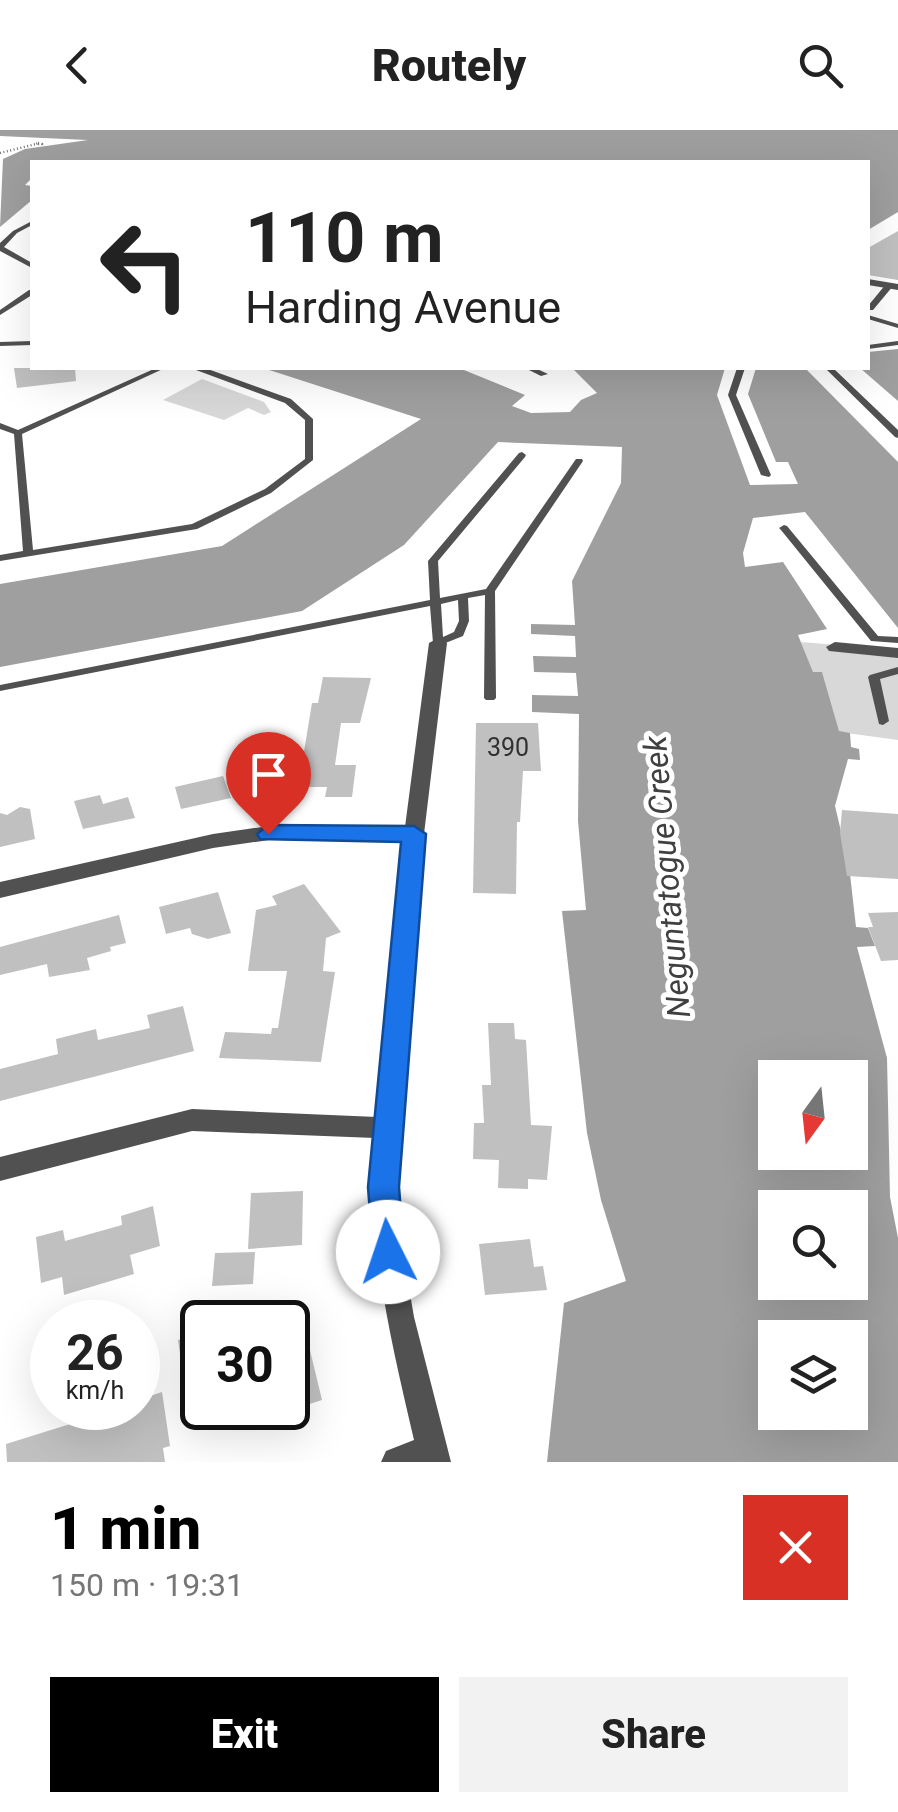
<!DOCTYPE html>
<meta charset="utf-8">
<style>
body{margin:0;font-family:Roboto,sans-serif;background:#f2f2f2;color:#222;height:100vh;display:flex;flex-direction:column;font-size:38px;white-space:nowrap}
*{box-sizing:border-box;margin:0}
p{font-size:32px;color:#767676}
.icon{flex:none;width:55px;height:55px;fill:none;stroke:currentColor;stroke-width:2;stroke-linecap:round;stroke-linejoin:round}
.map{position:relative;height:1332px;overflow:hidden}
.sheet{display:flex;flex-direction:column;background:#fff;flex:1}
.sheet>*{flex:none}
.top-card{position:absolute;left:30px;top:30px;width:840px;height:210px;border-radius:0px;box-shadow:0 10px 40px #0002;background:#fff;color:#222;overflow:hidden}
.needle{width:65px;rotate:195deg}
.tools{position:absolute;left:758px;top:930px;display:grid;gap:20px}
.tools a{display:grid;place-items:center;width:110px;height:110px;border-radius:0px;background:#fff;box-shadow:0 10px 40px #0002;font-size:50px}
.speed{position:absolute;left:30px;top:1170px;display:flex;gap:20px;font-size:50px;font-weight:700;text-align:center}
.speed>*{display:grid;place-content:center;width:130px;height:130px;border-radius:50%;background:#fff;box-shadow:0 10px 40px #0002;line-height:1}
.speed small{font-size:25px;font-weight:400}
.speed .limit{border:5px solid #111;border-radius:15px;background:#fff;color:#111}
.pin{position:absolute;display:grid;place-items:center;width:85px;height:85px;color:#fff;margin:-102px -42px;border-radius:50% 50% 50% 0;rotate:-45deg;box-shadow:0 0 10px #0007}
.pin .icon{rotate:45deg}
.me{position:absolute;width:110px;margin:-55px;rotate:356deg;stroke-linejoin:round;filter:drop-shadow(0 0 8px #0008)}
.turn{display:flex;align-items:center;gap:35px;height:210px;padding:0 50px;font-size:45px}
.turn .icon{width:130px;height:130px;stroke-width:2.5}
.turn b{display:block;font-size:70px;line-height:85px}
.round{display:grid;place-items:center;flex:none;width:105px;height:105px;border-radius:0px;background:#f2f2f2}
.headline{display:flex;align-items:center;justify-content:space-between;height:170px;padding:0 50px}
h1{font-size:60px;font-weight:800;line-height:75px;color:#000}
.cta{display:flex;gap:20px;margin-top:auto;padding:20px 50px}
.cta a{flex:1;height:115px;border-radius:0px;background:#000;color:#fff;font-size:40px;font-weight:800;line-height:115px;text-align:center}
.cta a+a{background:#f2f2f2;color:#222}
header{display:flex;justify-content:space-between;align-items:center;height:130px;padding:0 50px;background:#fff;font-size:45px;font-weight:800}
.map>svg:first-child{display:block}
</style>
<header><svg class="icon" aria-label="back" viewBox="0 0 24 24"><path d="M15 5l-7 7 7 7"/></svg>Routely<svg class="icon" aria-label="search" viewBox="0 0 24 24"><circle cx="10" cy="10" r="6"/><path d="M15 15l6 6"/></svg></header>
<div class="map">
<svg width="898" height="1332" viewBox="0 0 898 1332">
<rect width="100%" height="100%" fill="#fff"/>
<g fill="#d8d8d8">
<polygon points="202,249 264,272 271,282 264,285 248,278 224,290 163,270"/>
<polygon points="801,512 898,520 898,610 839,602 822,543 813,543"/>
</g>
<g fill="#9f9f9f" fill-rule="evenodd">
<polygon points="0,0 898,0 898,82 868,100 868,32 32,32 32,48 25,55 32,56 32,70 0,97 3,29 25,19 88,10 0,6"/>
<polygon points="898,219 898,271 860,238 868,238 868,222"/>
<path d="M263 238H459L525 265 512 276 531 283 570 282 581 270 597 263 572 238H725L717 265 750 355 798 354 788 332H776L748 264 756 238H796L791 240 806 239 898 332V498L805 382 753 388 743 423 745 437 783 432 827 499 798 505 813 542H822L839 601 850 603 851 617 859 619 860 630 848 629 835 676 849 735 856 797 868 798 875 816 857 817 887 928 890 1067 898 1108V1332H547L564 1173 626 1151 601 1070 587 1003 562 781 586 780 578 691 579 584 532 582V565L578 566 576 543 534 542 533 526 576 527 575 506 531 504V494L575 495 572 451 621 353 622 317 498 312 404 415 302 481 0 537V454L222 416 421 289ZM775 948H850V1022H775ZM775 1078H850V1152H775ZM775 1208H850V1282H775Z"/>
</g>
<g fill="#c0c0c0">
<polygon points="898,101 898,150 868,145 868,118"/>
<polygon points="14,238 75,238 76,251 17,258"/>
<polygon points="323,547 371,548 360,593 341,593 335,635 356,635 352,667 325,667 327,657 294,657 298,634 302,634 312,573 318,573"/>
<polygon points="476,593 538,593 541,641 523,641 520,692 517,692 516,764 473,763"/>
<polygon points="223,646 231,668 181,679 175,657"/>
<polygon points="100,665 103,674 128,667 135,688 83,699 74,671"/>
<polygon points="20,677 30,679 35,709 0,717 0,683 7,685"/>
<polygon points="842,680 898,684 898,749 847,746 840,703"/>
<polygon points="304,754 341,802 326,808 323,841 335,842 321,932 219,928 225,902 271,904 272,898 278,898 287,841 248,841 256,780 277,775 272,766"/>
<polygon points="218,762 231,803 208,809 192,804 190,798 166,804 159,777"/>
<polygon points="898,782 898,830 881,831 868,797 873,797 868,783"/>
<polygon points="119,785 126,813 110,817 111,821 87,828 90,840 49,847 47,834 0,845 0,817"/>
<polygon points="183,876 194,921 0,971 0,939 58,924 56,909 96,899 98,910 150,898 147,885"/>
<polygon points="488,893 514,893 515,909 526,910 531,995 552,996 547,1050 528,1049 528,1059 498,1058 499,1030 473,1029 474,993 484,993 482,955 491,955"/>
<polygon points="303,1061 302,1115 248,1119 251,1063"/>
<polygon points="153,1076 160,1116 130,1125 134,1144 64,1165 62,1147 41,1153 36,1107 63,1100 65,1111 122,1095 121,1086"/>
<polygon points="530,1109 534,1137 543,1136 547,1160 485,1165 479,1114"/>
<polygon points="255,1122 253,1154 212,1156 215,1123"/>
<polygon points="202,1203 202,1246 184,1251 178,1210"/>
<polygon points="308,1212 322,1270 288,1281 288,1219"/>
<polygon points="162,1262 170,1316 163,1318 165,1332 7,1332 6,1314 112,1281 111,1278 138,1278 138,1270"/>
</g>
<g fill="none" stroke-linecap="round" stroke-linejoin="round">
<g stroke="#737373" stroke-width="2.5" stroke-dasharray="1 2.5" stroke-linecap="butt">
<polygon points="38,13 42,14 36,14"/>
<polyline points="0,23 36,14"/>
</g>
<g fill="#515151" fill-rule="evenodd">
<polygon points="32,91 32,95 17,103 4,117 32,133 32,138 0,121 0,113 13,101"/>
<polygon points="886,154 893,156 873,180 868,180 868,176"/>
<polygon points="29,160 32,160 32,165 0,185 0,180"/>
<polygon points="868,185 898,194 898,198 868,189"/>
<polygon points="32,211 32,215 0,216 0,212"/>
<polygon points="898,211 898,215 868,219 868,215"/>
<polygon points="156,238 165,238 22,304 33,420 192,394 265,359 305,329 305,290 285,273 196,240 195,238 205,238 291,269 313,289 313,330 271,363 197,399 0,431 0,425 23,421 14,304 0,299 0,293 18,300"/>
<polygon points="525,238 535,238 548,244 541,246"/>
<polygon points="737,238 745,238 736,265 771,345 769,347 761,345 728,265"/>
<polygon points="825,238 833,238 898,300 898,308 895,307"/>
<path d="M522 322 526 325 525 327 438 431 440 468 486 459 576 329H582L583 331 495 461 496 568 494 570H486L484 568 485 465 468 468 469 491 463 506 438 516 433 513 430 476 0 561V555L430 470 428 431 519 323ZM458 470 459 491 454 502 443 507 441 474Z"/>
<polygon points="784,395 787,396 878,506 898,507 898,513 871,511 781,400 779,398"/>
<polygon points="898,537 898,544 880,549 889,591 883,595 879,594 868,547 870,545"/>
</g>
<g fill="#515151" fill-rule="evenodd">
<polygon points="868,149 898,154 898,160 868,155"/>
<path d="M438 508 447 513 424 704 397 1057 403 1123 414 1187 451 1332H381L386 1321 414 1310C391 1210 366 1112 375 1008L192 1001 0 1051V1027L192 979 377 987 403 711 269 710 213 718 0 768V752L213 704 269 696 405 697 429 513Z"/>
<polygon points="835,512 898,518 898,528 829,521 826,517"/>
</g>
</g>
<polygon fill="#1a73e8" stroke="#114b97" stroke-width="2.5" points="268,695 414,696 426,704 399,1057 404,1122 400,1133 388,1137 377,1133 373,1122 368,1057 401,712 260,709 257,704"/>
<g text-anchor="middle" stroke-width="10" stroke-linejoin="round" paint-order="stroke">
<g font-size="25" fill="#303030">
<text x="508" y="626">390</text>
</g>
<g font-size="32" font-style="italic" fill="#404040" stroke="#fff">
<text transform="translate(667 747) rotate(-95)" y="11">Neguntatogue Creek</text>
</g>
</g>
</svg>
<div class="tools">
<a><svg class="needle" viewBox="-14 -14 28 28"><path d="M0-13l5 13h-10z" fill="#e53935"/><path d="M0 13l5-13h-10z" fill="#767676"/></svg></a>
<a><svg class="icon" aria-label="search" viewBox="0 0 24 24"><circle cx="10" cy="10" r="6"/><path d="M15 15l6 6"/></svg></a>
<a><svg class="icon" aria-label="layers" viewBox="0 0 24 24"><path d="M12 4l9 5-9 5-9-5zM3 14l9 5 9-5"/></svg></a>
</div>
<div class="speed"><div>26<small>km/h</small></div><div class="limit">30</div></div>
<div class="pin" style="left:268px;top:704px;background:#d93025"><svg class="icon" aria-label="arrive" viewBox="0 0 24 24"><path d="M6 21V4h12l-3 4 3 4H6"/></svg></div>
<svg class="me" style="left:388px;top:1122px" viewBox="-20 -20 40 40"><circle r="19" fill="#fff"/><path d="M0-13L10 11 0 6-10 11z" fill="#1a73e8"/></svg>
<div class="top-card">
<div class="turn"><svg class="icon" aria-label="left" viewBox="0 0 24 24"><path d="M17 20v-9H6M10 6l-5 5 5 5"/></svg><div><b>110 m</b>Harding Avenue</div></div>
</div>
</div>
<section class="sheet">
<div class="headline"><div><h1>1 min</h1><p>150 m · 19:31</p></div><a class="round" style="background:#d93025;color:#fff"><svg class="icon" aria-label="close" viewBox="0 0 24 24"><path d="M6 6l12 12M18 6L6 18"/></svg></a></div>
<div class="cta"><a>Exit</a><a>Share</a></div>
</section>
